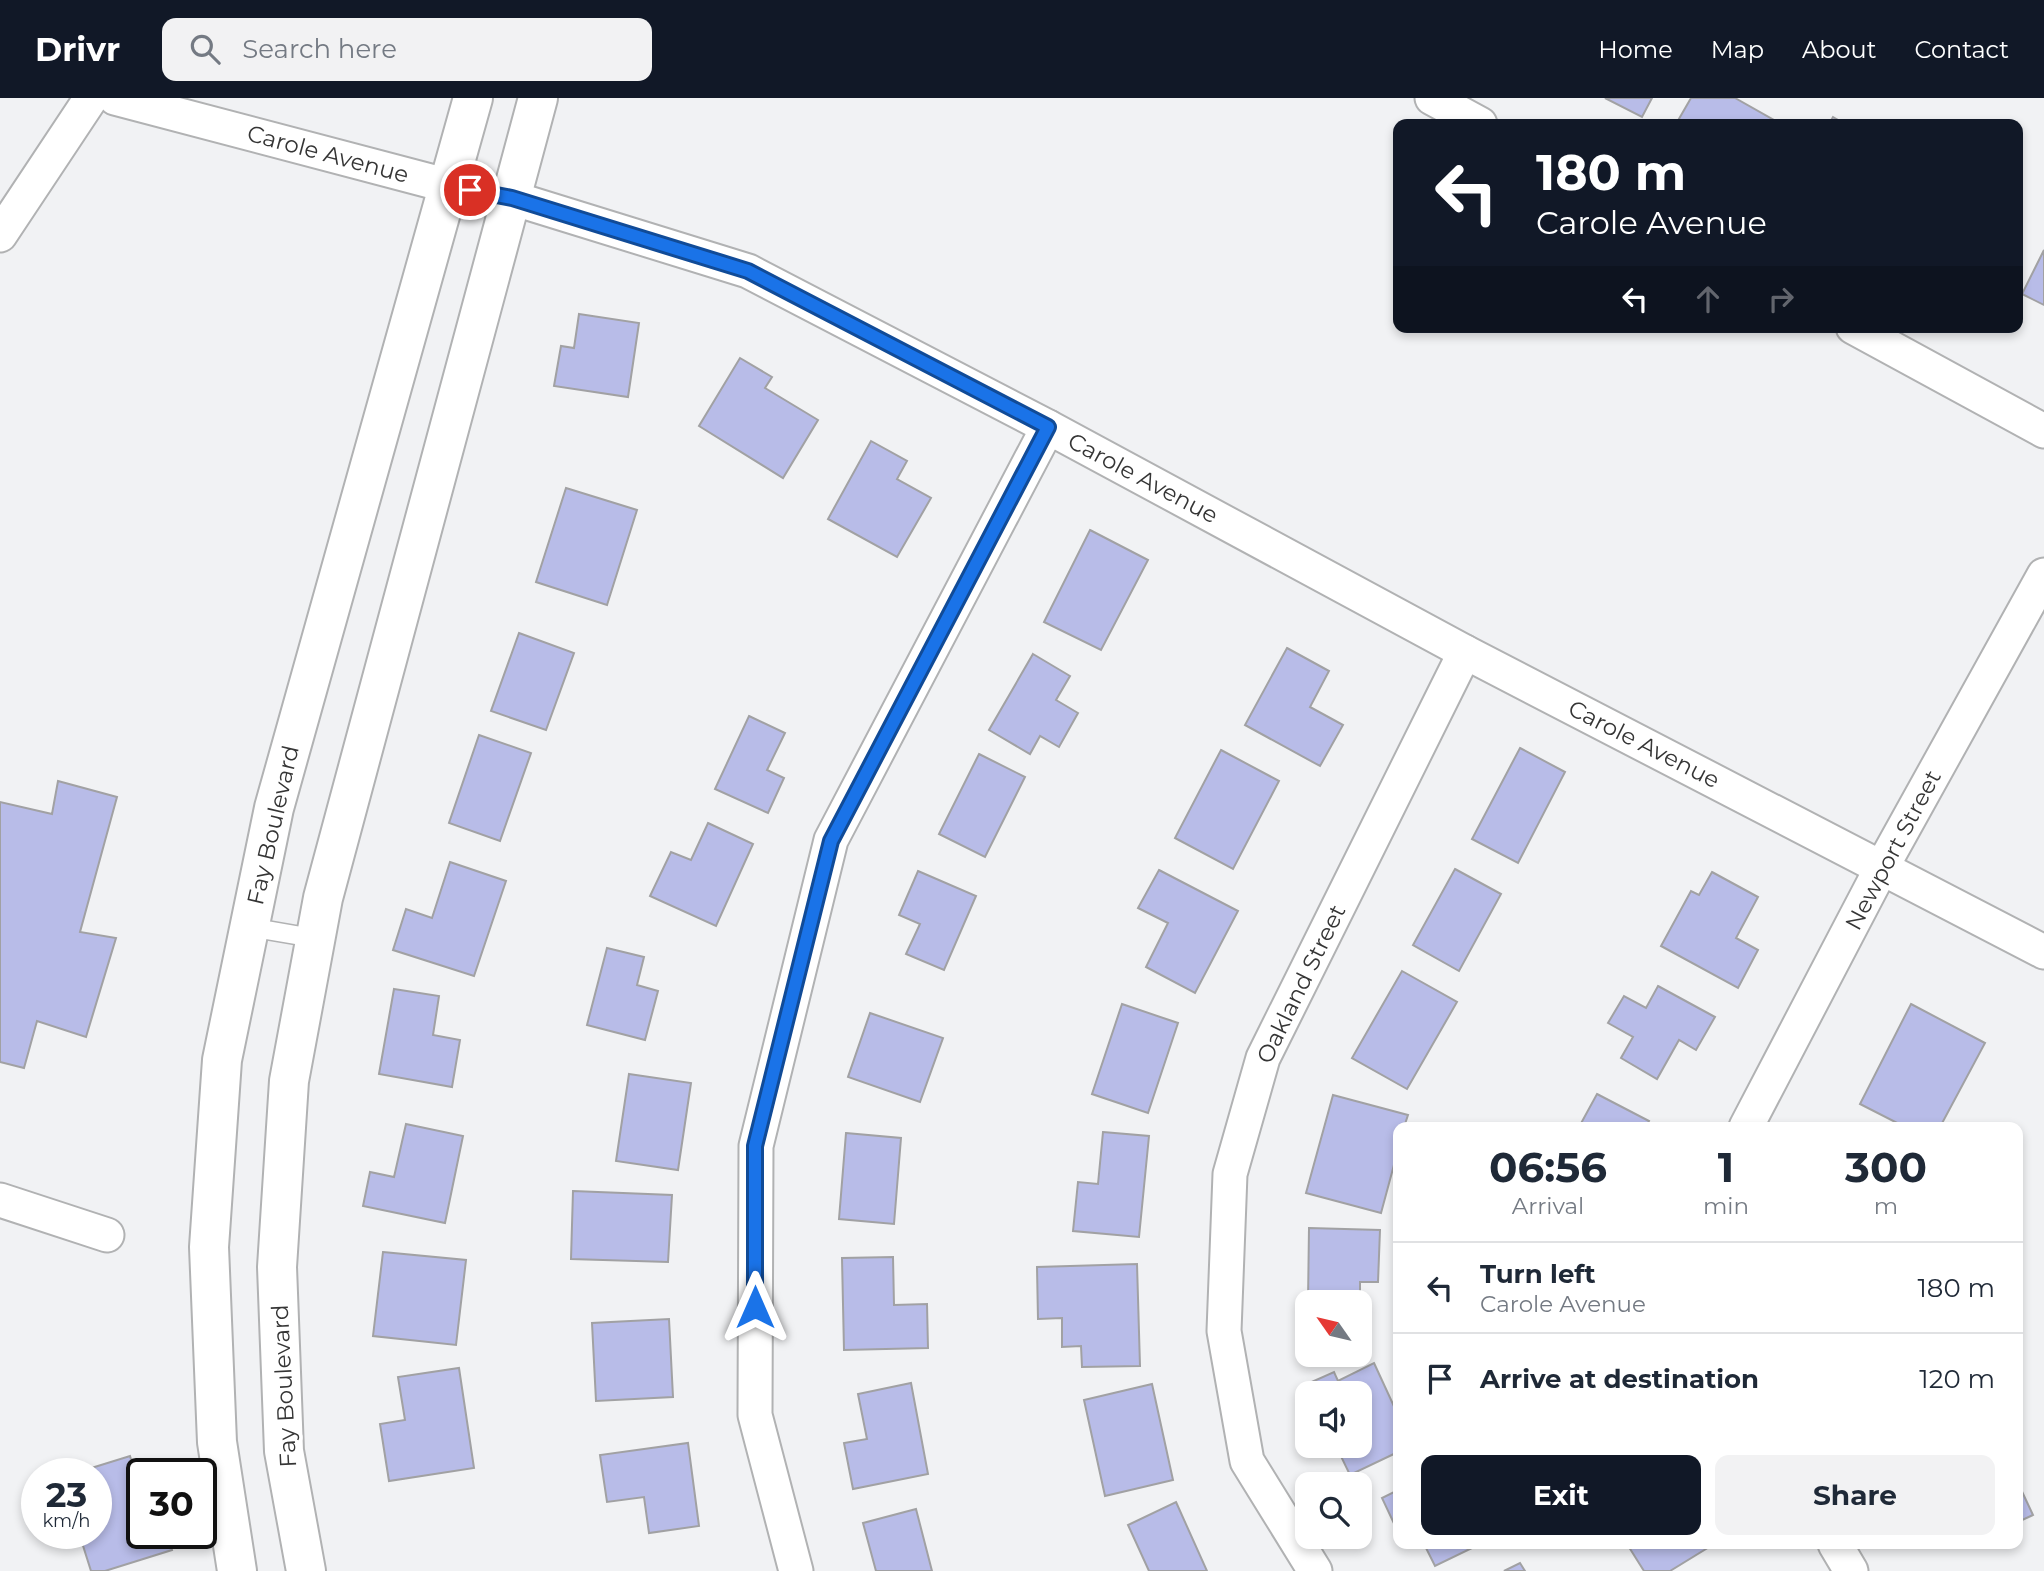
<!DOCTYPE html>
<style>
body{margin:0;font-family:Montserrat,sans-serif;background:#f2f2f3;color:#1f2937;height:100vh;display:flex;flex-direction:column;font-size:26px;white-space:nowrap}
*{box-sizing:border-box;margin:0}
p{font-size:23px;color:#747a83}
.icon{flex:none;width:38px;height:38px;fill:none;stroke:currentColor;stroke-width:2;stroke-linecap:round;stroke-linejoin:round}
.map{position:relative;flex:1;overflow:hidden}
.panel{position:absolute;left:1393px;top:1024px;width:630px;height:427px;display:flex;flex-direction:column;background:#fff;border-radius:14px;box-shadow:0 4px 10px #0003}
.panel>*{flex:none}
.banner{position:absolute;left:1393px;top:21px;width:630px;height:214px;border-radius:14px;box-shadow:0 4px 10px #0003;background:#111827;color:#fff;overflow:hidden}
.needle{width:46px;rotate:304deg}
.buttons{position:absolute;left:1295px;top:1192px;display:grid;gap:14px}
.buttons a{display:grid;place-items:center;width:77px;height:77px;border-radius:14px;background:#fff;box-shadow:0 4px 10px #0003;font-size:35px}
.speed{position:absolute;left:21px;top:1360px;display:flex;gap:14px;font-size:35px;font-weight:700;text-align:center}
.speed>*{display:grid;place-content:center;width:91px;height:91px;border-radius:50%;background:#fff;box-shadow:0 4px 10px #0003;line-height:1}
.speed small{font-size:18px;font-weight:400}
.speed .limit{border:4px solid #111;border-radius:10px;background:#fff;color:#111}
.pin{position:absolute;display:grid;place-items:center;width:60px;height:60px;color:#fff;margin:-30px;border:4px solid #fff;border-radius:50%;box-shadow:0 2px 7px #0007}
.me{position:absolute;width:77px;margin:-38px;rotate:0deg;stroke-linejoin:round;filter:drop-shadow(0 0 5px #0008)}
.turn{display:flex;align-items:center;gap:24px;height:147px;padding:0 28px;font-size:32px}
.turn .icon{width:91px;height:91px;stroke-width:2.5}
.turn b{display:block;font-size:49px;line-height:60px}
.lanes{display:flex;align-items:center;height:66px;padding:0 28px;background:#0003;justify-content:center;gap:35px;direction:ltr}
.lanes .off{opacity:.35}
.eta{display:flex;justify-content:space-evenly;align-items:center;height:119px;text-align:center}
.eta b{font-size:42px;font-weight:700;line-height:49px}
.cta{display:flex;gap:14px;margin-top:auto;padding:14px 28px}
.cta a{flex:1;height:80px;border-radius:14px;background:#111827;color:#fff;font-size:28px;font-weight:700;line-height:80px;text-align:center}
.cta a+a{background:#f2f2f3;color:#1f2937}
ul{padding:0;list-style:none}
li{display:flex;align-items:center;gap:21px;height:91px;padding:0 28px;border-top:2px solid #e0e1e3}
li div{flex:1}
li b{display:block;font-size:26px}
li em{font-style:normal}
header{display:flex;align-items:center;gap:42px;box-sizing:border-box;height:98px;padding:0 35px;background:#111827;color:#fff}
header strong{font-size:33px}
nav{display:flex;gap:38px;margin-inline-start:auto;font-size:24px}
.search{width:490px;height:63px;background:#f2f2f3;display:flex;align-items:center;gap:18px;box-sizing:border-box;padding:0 24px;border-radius:14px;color:#747a83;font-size:26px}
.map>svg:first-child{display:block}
</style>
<header>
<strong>Drivr</strong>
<div class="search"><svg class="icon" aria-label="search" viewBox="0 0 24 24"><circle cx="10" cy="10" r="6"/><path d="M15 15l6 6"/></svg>Search here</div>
<nav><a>Home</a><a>Map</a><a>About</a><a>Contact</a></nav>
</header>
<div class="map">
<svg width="2044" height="1473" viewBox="0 0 2044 1473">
<rect width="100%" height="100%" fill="#f1f2f4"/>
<g fill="#b8bce8" stroke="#a1a1a3" stroke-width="2">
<polygon points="1605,0 1652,0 1642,19"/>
<polygon points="1691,0 1735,0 1781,26 1676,26"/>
<polygon points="1833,19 1845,26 1829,26"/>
<polygon points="2044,152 2044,207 2022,196"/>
<polygon points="579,216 639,225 628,299 554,288 561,248 574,250"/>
<polygon points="740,260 772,279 765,290 818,322 783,380 699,328"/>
<polygon points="871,343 907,363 897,381 931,400 897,459 828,421"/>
<polygon points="566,390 637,412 607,507 536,484"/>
<polygon points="1090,432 1148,462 1101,552 1044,524"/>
<polygon points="519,535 574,555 546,632 491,613"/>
<polygon points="1287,550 1329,573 1310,609 1343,627 1320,668 1245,627"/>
<polygon points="1033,556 1070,578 1056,602 1078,615 1059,649 1040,638 1030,656 989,632"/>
<polygon points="749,618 785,635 767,672 784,680 768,715 715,691"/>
<polygon points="479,637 531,655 500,743 449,725"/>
<polygon points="1520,650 1565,674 1518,765 1472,741"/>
<polygon points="1221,652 1279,683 1233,771 1175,740"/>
<polygon points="979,656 1025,679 985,759 939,736"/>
<polygon points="58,683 117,699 80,834 116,840 86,939 37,923 24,970 0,964 0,704 52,716"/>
<polygon points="708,725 753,746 716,828 650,798 671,754 691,762"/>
<polygon points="450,764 506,783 474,878 393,852 406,811 432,820"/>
<polygon points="1455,771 1501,796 1459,873 1413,847"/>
<polygon points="1159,772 1238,813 1195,895 1146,869 1168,825 1138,810"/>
<polygon points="918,773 976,798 944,872 906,856 920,826 899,817"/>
<polygon points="1712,774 1758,799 1736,840 1758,852 1738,890 1661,848 1691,793 1699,797"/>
<polygon points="607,850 644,859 637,887 658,893 645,942 587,927"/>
<polygon points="1402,873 1457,904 1407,991 1352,960"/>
<polygon points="1658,888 1715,919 1696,952 1679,942 1657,981 1621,960 1633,939 1608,925 1624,898 1646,910"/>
<polygon points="394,891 439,898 433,937 460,942 452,989 379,976"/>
<polygon points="1122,906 1178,925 1148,1015 1092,996"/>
<polygon points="1911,906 1985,945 1940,1029 1905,1029 1860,1006"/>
<polygon points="870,915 943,940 920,1004 848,979"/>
<polygon points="629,976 691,985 678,1072 616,1063"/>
<polygon points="1597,996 1649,1023 1646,1029 1579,1029"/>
<polygon points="1333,997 1408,1017 1404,1029 1398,1029 1398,1052 1381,1115 1306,1095"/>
<polygon points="406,1026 463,1038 445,1125 363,1108 370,1074 394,1079"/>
<polygon points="1103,1034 1149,1038 1139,1139 1073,1133 1078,1084 1098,1086"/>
<polygon points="846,1035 901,1040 894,1126 839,1121"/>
<polygon points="573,1093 672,1097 668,1164 571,1161"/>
<polygon points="1309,1130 1380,1132 1378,1184 1360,1184 1360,1204 1308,1204"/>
<polygon points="383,1154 466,1162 456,1247 373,1238"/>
<polygon points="893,1159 894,1207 927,1206 928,1250 844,1252 842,1160"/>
<polygon points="1137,1166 1140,1268 1082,1269 1081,1248 1062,1249 1062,1220 1038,1221 1037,1169"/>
<polygon points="669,1221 673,1299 596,1303 592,1225"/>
<polygon points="1374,1265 1398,1317 1398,1354 1350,1377 1336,1348 1360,1348 1360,1295 1311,1295 1307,1286 1334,1274 1338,1283"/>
<polygon points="459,1270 474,1370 389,1383 380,1326 405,1322 398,1279"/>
<polygon points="911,1285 928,1376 853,1391 844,1345 867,1341 858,1296"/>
<polygon points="1152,1286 1173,1382 1105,1398 1084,1302"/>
<polygon points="688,1345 699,1428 649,1435 644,1399 607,1404 600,1357"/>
<polygon points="130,1358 142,1397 142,1435 167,1435 172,1452 105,1473 91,1473 79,1435 96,1435 96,1376 72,1376"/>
<polygon points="2018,1385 2033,1417 2018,1424"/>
<polygon points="1398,1392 1398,1434 1382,1400"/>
<polygon points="1176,1404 1207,1473 1149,1473 1128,1427"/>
<polygon points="916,1411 932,1473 876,1473 863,1425"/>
<polygon points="1424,1446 1470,1446 1472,1450 1435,1468"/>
<polygon points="1627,1446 1714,1446 1670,1473 1644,1473"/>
<polygon points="1520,1465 1525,1473 1504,1473"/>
</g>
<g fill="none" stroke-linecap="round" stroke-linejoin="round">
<g stroke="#b1b2b3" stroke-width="21">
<polyline id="lane" points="249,829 313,840"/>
</g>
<g stroke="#b1b2b3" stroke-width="37">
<g id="street">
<polyline points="115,0 449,88 512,100 748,173 1048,329 1465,554 2044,854"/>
<polyline points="1432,0 1480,26"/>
<polyline points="0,137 91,0"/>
<polyline points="1853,229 2044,333"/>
<polyline points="1746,1029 1882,769 2044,477"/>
<polyline points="0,1102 107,1137"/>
<polyline points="1835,1446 1851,1473"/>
<polyline points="796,1473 755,1317 756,1048 831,742 1048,329"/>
<polyline points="1315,1473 1247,1363 1224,1233 1230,1076 1263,960 1465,554"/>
</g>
</g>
<g stroke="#b1b2b3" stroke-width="42">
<g id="secondary">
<polyline points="237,1473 217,1344 209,1149 222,962 274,710 473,0"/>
<polyline points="306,1473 284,1353 277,1169 289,983 323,800 538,0"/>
</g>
</g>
<use href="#lane" stroke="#fff" stroke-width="18"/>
<use href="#street" stroke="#fff" stroke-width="33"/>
<use href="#secondary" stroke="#fff" stroke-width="38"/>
</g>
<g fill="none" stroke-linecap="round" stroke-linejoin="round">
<g stroke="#114b97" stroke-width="18">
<polyline id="route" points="470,92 512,100 748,173 1048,329 831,743 755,1048 755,1209"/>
</g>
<use href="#route" stroke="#1a73e8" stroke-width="12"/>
</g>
<g text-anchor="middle" stroke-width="7" stroke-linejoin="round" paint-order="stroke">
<g font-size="23" fill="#353535" stroke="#fff">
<text transform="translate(328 56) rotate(15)" y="8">Carole Avenue</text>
<text transform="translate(1143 380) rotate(28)" y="8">Carole Avenue</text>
<text transform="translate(1644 646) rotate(27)" y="8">Carole Avenue</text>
<text transform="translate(273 727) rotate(-77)" y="8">Fay Boulevard</text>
<text transform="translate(1893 752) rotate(-62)" y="8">Newport Street</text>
<text transform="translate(1301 886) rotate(-64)" y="8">Oakland Street</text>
<text transform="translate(284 1288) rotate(-93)" y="8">Fay Boulevard</text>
</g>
</g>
</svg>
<div class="buttons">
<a><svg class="needle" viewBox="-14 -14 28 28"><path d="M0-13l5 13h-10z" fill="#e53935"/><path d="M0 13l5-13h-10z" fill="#747a83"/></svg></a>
<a><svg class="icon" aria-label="sound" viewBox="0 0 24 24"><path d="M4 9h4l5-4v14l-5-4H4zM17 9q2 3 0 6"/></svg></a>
<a><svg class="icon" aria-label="search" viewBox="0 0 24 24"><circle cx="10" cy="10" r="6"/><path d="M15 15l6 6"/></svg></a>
</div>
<div class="speed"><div>23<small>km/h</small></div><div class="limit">30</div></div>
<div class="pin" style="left:470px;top:92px;background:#d93025"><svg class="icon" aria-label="arrive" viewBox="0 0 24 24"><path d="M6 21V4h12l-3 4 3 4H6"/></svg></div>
<svg class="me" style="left:755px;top:1209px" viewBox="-20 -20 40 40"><path d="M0-17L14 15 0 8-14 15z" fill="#1a73e8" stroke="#fff" stroke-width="4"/></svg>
<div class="banner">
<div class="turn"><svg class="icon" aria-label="left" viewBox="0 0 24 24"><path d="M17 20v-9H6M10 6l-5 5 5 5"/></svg><div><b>180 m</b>Carole Avenue</div></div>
<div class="lanes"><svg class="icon" aria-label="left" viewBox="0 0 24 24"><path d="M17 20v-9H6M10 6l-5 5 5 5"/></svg><svg class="icon off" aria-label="ahead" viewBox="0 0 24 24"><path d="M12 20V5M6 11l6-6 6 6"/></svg><svg class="icon off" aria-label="right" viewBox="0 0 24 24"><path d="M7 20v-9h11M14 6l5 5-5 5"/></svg></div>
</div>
<section class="panel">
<div class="eta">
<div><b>06:56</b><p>Arrival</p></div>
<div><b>1</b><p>min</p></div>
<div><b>300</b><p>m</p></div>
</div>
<ul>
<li><svg class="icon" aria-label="left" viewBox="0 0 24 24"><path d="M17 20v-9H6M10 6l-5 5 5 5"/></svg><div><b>Turn left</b><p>Carole Avenue</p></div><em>180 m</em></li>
<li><svg class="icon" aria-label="arrive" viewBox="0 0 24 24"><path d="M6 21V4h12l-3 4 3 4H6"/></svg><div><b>Arrive at destination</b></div><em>120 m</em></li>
</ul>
<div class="cta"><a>Exit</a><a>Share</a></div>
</section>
</div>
